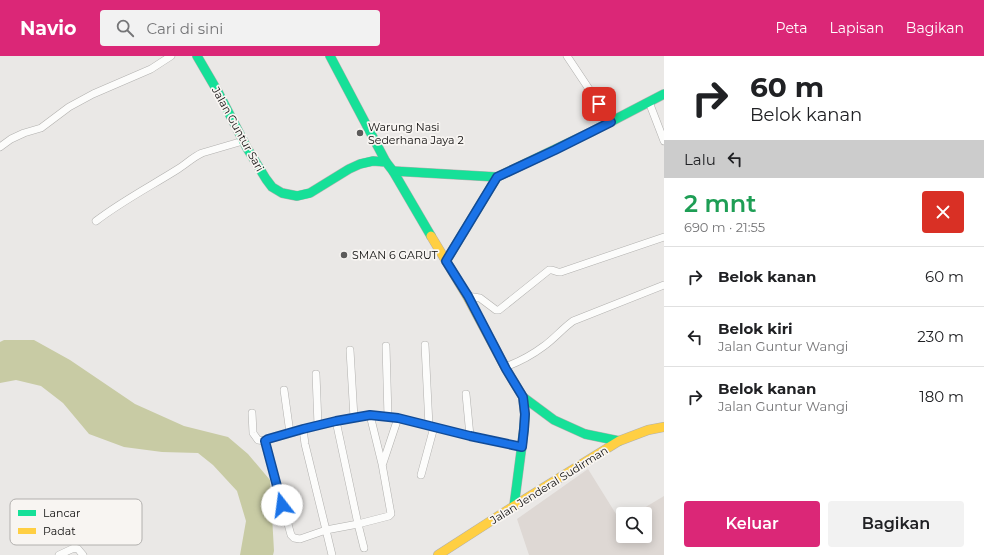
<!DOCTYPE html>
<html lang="id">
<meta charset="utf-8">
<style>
body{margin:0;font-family:Montserrat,sans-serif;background:#f2f2f2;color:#202124;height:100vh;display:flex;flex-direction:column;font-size:15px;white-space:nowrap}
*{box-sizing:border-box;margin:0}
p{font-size:13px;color:#757577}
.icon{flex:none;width:22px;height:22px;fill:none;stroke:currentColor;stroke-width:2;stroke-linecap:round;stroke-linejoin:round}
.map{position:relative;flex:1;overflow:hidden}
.sheet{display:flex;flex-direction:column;background:#fff;width:320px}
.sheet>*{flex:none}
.banner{background:#fff;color:#202124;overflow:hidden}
.fabs{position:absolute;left:616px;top:451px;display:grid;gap:8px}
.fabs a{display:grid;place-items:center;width:36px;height:36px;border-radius:4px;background:#fff;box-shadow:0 2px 10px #0003;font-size:20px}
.pin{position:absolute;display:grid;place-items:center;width:34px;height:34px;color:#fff;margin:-17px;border-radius:8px;box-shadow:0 2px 6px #0006}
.me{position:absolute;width:44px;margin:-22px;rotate:345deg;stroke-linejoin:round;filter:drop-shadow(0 0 3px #0008)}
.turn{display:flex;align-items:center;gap:14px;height:84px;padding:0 20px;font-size:18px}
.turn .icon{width:52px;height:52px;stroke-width:2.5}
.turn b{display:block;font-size:28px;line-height:34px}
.then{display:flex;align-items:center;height:38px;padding:0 20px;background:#0003;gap:8px;font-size:15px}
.round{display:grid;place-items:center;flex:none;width:42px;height:42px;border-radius:4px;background:#f2f2f2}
.overview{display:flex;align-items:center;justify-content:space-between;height:68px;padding:0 20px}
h1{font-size:24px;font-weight:600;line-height:30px;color:#1e9e55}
.button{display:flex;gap:8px;margin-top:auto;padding:8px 20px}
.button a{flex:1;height:46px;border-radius:4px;background:#db2777;color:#fff;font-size:16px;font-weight:600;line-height:46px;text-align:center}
.button a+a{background:#f2f2f2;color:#202124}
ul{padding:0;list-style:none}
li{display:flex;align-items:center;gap:12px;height:60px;padding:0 20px;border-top:1px solid #e0e0e0}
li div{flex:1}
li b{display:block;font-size:15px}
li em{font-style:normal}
header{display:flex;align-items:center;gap:24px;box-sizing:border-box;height:56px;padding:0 20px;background:#db2777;color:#fff}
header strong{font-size:19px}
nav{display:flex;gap:22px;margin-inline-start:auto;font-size:14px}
.search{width:280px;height:36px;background:#f2f2f2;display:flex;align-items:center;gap:10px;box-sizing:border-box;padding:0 14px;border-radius:4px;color:#757577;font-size:15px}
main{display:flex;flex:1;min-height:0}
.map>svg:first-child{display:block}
</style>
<header>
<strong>Navio</strong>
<div class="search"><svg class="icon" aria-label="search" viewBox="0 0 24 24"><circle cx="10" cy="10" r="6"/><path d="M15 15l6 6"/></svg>Cari di sini</div>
<nav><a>Peta</a><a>Lapisan</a><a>Bagikan</a></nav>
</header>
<main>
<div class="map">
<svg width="664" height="499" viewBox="0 0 664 499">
<rect width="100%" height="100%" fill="#eae8e6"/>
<polygon fill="#ded8d4" points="588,413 621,466 623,465 623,480 645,480 645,458 634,458 664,440 664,499 529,499 517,463"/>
<polygon fill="#c8cba4" points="4,284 34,284 70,304 135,348 184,370 228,381 248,398 270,424 274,495 273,499 240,499 246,465 237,435 213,409 198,397 162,396 124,391 89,378 63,347 41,330 16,324 0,327 0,286"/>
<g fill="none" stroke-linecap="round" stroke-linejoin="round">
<g stroke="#b1b0ae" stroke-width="8">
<g id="street">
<polyline points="567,0 611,66"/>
<polyline points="649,46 664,85"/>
<polyline points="0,91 11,83 24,77 41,72 69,51 93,38 151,13 171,0"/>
<path d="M96 165C122 145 151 130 178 113 186 108 193 101 202 97L243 85"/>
<path d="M467 240 480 242 496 254H499L549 214C553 213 557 217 561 216L664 181"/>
<polyline points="425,289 429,370"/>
<polyline points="386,290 388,361"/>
<polyline points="350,294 354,362"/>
<path d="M505 311C519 306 532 299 544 290 554 283 562 273 573 265L664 229"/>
<polyline points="316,318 318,369"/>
<polyline points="284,334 290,377"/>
<polyline points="466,338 470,380"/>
<polyline points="252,357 253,377 258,384 265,385"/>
<polyline points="370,359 382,408 391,458 389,460 358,468 326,474 305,388 303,373 336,365 370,359 398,362 470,380 522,391"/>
<polyline points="336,365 358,468 364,492"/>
<polyline points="303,373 268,383 265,385 291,479 294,482 300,483 326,474 332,499"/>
<polyline points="383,407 398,362"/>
<polyline points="421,419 434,371"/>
<polyline points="59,499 74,492 78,493 83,499"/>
</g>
</g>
<g stroke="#b1b0ae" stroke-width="10">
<g id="fast">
<polyline points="197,0 218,36 247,92 266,123 272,131 282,137 297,140 310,137 349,113 360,108 373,105 386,106 393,115 431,180"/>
<polyline points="330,0 386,106"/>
<polyline points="393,115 497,121"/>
<polyline points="446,205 497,121 591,76 664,38"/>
<polyline points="523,341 554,364 585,378 619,385"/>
<polyline points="514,450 524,373 525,359"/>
</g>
</g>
<g stroke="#b1b0ae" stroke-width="10">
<g id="slow">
<polyline points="431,180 467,240 506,313 523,341 525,359"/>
<polyline points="438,499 514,450 619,385 648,374 664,371"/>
</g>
</g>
<use href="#street" stroke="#fcfcfb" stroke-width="7"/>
<use href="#fast" stroke="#16e098" stroke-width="9"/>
<use href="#slow" stroke="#ffcf43" stroke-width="9"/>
</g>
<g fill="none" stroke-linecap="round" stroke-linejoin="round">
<g stroke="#114b97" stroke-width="10">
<polyline id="route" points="282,449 265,385 268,383 303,373 336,365 370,359 398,362 470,380 522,391 524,373 525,358 523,341 506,313 468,240 446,205 497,121 555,94 611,66 599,48"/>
</g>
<use href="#route" stroke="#1a73e8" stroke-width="7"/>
</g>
<g fill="#5c5b5a" stroke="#f8f5f2" stroke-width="1.5">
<circle cx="360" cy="77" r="4"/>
<circle cx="344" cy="199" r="4"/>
</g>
<g text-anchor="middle" stroke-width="3.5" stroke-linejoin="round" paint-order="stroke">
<g font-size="11" fill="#100f0e" stroke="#f8f5f2" text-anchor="start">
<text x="368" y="75">Warung Nasi<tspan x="368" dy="13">Sederhana Jaya 2</tspan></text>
<text x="352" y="203">SMAN 6 GARUT</text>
</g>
<g font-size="11" fill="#100f0e" stroke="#f8f5f2">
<text transform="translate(238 73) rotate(61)" y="4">Jalan Guntur Sari</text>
<text transform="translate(549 429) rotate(-32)" y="4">Jalan Jenderal Sudirman</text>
</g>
</g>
<rect x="10" y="443" width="132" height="46" rx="6" fill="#f8f5f2" stroke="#b2b0ae" stroke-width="1"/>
<rect x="18" y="454" width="18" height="6" fill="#16e098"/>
<rect x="18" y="472" width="18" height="6" fill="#ffcf43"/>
<g font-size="11" fill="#100f0e">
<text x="43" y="461">Lancar</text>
<text x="43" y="479">Padat</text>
</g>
</svg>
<div class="fabs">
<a><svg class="icon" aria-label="search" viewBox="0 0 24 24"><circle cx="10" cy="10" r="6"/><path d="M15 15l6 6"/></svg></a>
</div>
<div class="pin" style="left:599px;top:48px;background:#d93025"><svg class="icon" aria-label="arrive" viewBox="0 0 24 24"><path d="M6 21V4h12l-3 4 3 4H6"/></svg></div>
<svg class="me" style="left:282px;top:449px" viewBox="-20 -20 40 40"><circle r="19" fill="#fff"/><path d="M0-13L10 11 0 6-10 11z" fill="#1a73e8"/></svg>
</div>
<section class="sheet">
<div class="banner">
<div class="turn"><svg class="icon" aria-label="right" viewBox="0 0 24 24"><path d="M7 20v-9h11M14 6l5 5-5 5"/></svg><div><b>60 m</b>Belok kanan</div></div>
<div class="then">Lalu<svg class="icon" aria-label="left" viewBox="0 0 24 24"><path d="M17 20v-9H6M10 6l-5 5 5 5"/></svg></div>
</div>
<div class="overview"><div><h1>2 mnt</h1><p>690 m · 21:55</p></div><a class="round" style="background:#d93025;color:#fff"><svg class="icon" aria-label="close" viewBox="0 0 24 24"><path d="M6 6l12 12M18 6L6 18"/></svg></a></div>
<ul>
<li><svg class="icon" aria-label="right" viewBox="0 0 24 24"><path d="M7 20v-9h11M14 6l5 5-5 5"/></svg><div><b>Belok kanan</b></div><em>60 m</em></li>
<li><svg class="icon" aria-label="left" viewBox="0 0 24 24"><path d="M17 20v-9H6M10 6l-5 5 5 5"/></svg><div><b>Belok kiri</b><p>Jalan Guntur Wangi</p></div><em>230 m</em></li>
<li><svg class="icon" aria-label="right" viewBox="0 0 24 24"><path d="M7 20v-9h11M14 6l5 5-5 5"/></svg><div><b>Belok kanan</b><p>Jalan Guntur Wangi</p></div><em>180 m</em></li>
</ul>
<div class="button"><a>Keluar</a><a>Bagikan</a></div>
</section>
</main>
